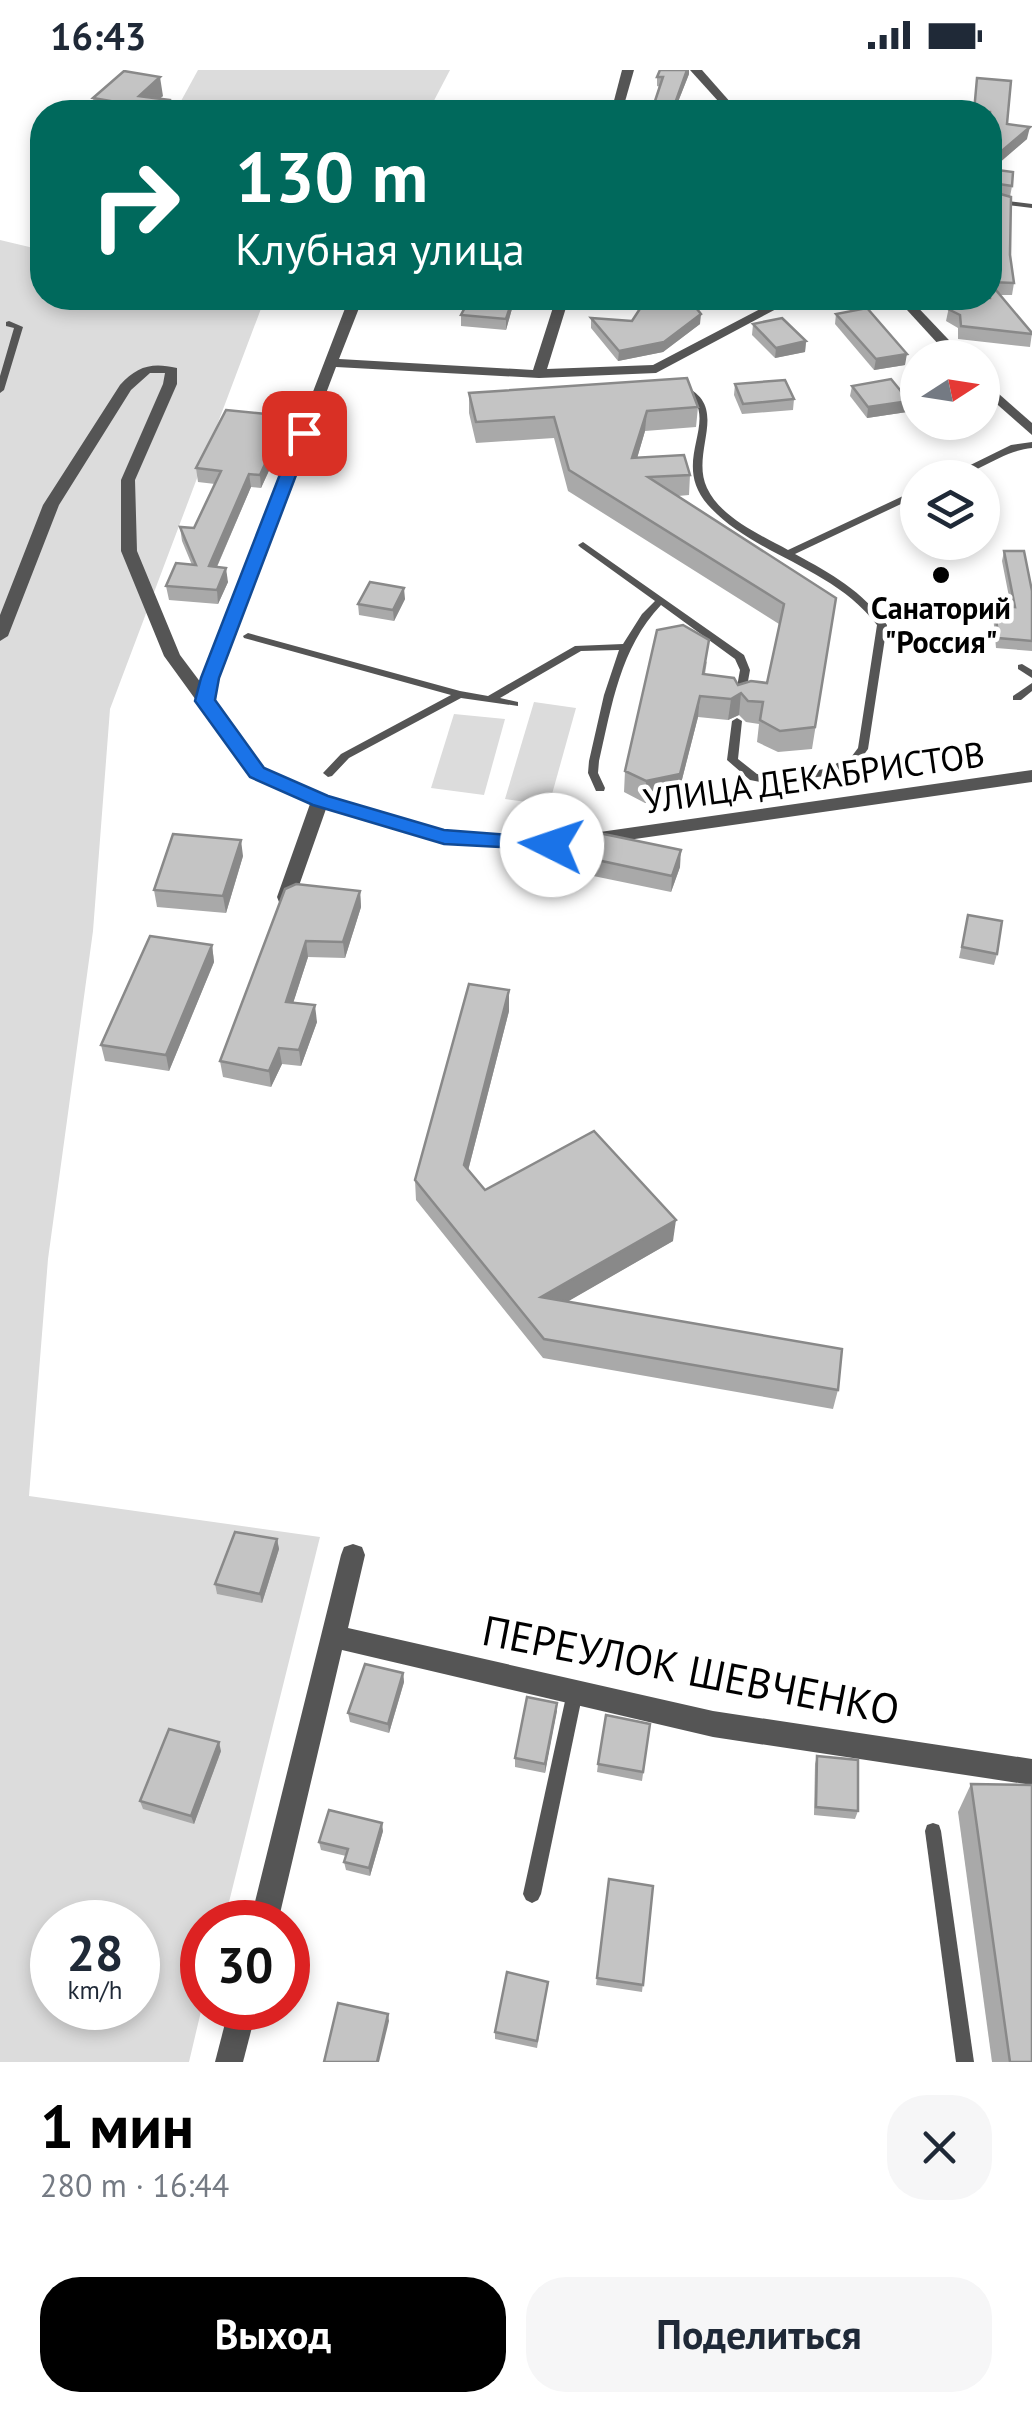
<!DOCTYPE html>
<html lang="ru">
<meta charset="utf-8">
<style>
body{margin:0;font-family:"PT Sans",sans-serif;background:#f6f6f7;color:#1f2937;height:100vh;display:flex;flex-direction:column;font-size:38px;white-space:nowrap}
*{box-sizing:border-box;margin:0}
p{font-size:32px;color:#747a83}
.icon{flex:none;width:55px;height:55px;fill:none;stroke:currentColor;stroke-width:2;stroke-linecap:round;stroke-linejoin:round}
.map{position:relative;height:1992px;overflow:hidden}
.side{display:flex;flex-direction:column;background:#fff;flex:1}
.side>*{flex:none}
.hud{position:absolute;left:30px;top:30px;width:972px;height:210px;border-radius:40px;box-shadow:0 5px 15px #0003;background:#00695c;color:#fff;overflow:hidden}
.needle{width:65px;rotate:78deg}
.controls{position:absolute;left:900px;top:270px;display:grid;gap:20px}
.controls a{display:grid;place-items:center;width:100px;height:100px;border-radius:50%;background:#fff;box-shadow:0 5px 15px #0003;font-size:50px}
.speed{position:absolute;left:30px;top:1830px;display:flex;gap:20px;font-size:50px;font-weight:700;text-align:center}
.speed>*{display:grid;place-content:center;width:130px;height:130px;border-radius:50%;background:#fff;box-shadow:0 5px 15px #0003;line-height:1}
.speed small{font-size:25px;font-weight:400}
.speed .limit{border:15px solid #d22;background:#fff;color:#111}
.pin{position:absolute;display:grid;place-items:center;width:85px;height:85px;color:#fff;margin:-42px;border-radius:20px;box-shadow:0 5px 15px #0006}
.me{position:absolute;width:110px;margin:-55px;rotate:274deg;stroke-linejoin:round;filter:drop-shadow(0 0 8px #0008)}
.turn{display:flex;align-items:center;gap:35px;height:210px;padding:0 40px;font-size:45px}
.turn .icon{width:130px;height:130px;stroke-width:2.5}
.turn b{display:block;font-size:70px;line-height:85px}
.round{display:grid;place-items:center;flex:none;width:105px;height:105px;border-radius:40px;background:#f6f6f7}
.head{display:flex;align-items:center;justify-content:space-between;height:170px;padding:0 40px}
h1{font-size:60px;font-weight:700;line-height:75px;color:#000}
.button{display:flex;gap:20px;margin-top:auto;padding:20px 40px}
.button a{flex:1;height:115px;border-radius:40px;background:#000;color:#fff;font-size:40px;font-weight:700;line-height:115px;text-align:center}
.button a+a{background:#f6f6f7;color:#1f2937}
.status{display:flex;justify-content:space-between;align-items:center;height:70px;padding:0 50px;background:#fff;direction:ltr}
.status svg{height:28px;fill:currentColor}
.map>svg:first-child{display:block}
</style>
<div class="status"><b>16:43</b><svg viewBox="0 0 49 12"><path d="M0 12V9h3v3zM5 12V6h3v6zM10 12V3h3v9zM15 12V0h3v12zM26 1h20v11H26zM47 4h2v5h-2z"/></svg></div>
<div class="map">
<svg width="1032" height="1992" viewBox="0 0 1032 1992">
<rect width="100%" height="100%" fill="#fff"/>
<g fill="#dcdcdc" fill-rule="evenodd">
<polygon points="198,0 450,0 428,42 175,42"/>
<path d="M0 170 42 180V228H265L110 639 93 861 48 1189 29 1426 320 1467 224 1852H202V1937L189 1992H0ZM52 1852H138V1938H52Z"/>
<polygon points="534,632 576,638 549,735 505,729"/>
<polygon points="454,644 505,649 484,725 431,718"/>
</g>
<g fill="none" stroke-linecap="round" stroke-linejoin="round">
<g fill="#555" fill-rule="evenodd">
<polygon points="990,129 1032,134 1032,138 990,133"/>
<polygon points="9,251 23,257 4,320 0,323 0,306 14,258 6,256 6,252"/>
<path d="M679 314C734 334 689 380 707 418 721 448 761 465 788 480L918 419V426L795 484C832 504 862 521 887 555L868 679 860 690 831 705 770 714 750 710 727 690 732 651 737 648 742 651 738 689 757 704 770 706 825 699 852 686 858 678 877 555C832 496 754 486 708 435 673 395 712 359 695 331 691 324 683 322 676 319V315Z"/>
<path d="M1032 372V378C999 381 974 408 944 408L1011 375Z"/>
<path d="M583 472 744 585 750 600 745 628 740 631 736 630 735 628 740 600 735 589 661 535C620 578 612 635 599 691L598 703 605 718 604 721H596L588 703 589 691 604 625 619 580 581 581 500 628 518 632V636L461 628 349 688 332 706 328 707 323 703 341 684 451 625 244 568 243 566 248 563 460 621 488 626 575 576 623 574 642 544 655 531 580 477 578 475Z"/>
<polygon points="1022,594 1032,600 1032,608 1018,599 1018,595"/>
<polygon points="1032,613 1032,621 1021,630 1013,630 1013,626"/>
<polygon points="575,1614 581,1617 583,1622 541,1824 538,1830 532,1833 526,1830 523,1824 567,1622 569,1617"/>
<polygon points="933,1753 939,1755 941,1761 974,1992 956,1992 925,1761 927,1755"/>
</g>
<g fill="#555" fill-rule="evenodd">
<polygon points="622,0 634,0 622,42 611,42"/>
<polygon points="690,0 702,0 739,42 728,42"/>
<path d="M349 228H363L339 289 533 300 556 228H569L547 299 653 295 781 228H797L656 303 539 308 336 297 218 608 213 631 263 698 326 727 444 761 551 769 1032 700V712L551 781 444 773 326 739 295 827 293 832H279L277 827 310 734 251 706 164 586 121 481V410L163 314 165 303H150L131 320 59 435 8 566 0 571V545L43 435 120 315C137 296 152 292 177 298V314L135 410 137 481 180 585 201 613Z"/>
<polygon points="896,228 909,228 966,288 951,288"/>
<polygon points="982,309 1032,353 1032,365 982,321"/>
<polygon points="353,1474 362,1477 365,1485 348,1558 713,1641 1032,1689 1032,1715 713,1667 342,1580 278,1852 250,1852 341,1485 344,1477"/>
<polygon points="229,1938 257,1938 243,1992 215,1992"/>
</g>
</g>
<g fill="#a9a9a9">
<polygon points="689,4 674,42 653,42 660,17 657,16 657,7"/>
<polygon points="977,8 1007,54 1027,69 991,99 1012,116 1010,127 1010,185 1014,213 1012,225 1000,225 1032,263 1030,277 958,269 958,258 946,251 949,237 937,228 990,228 990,42 973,42"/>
<polygon points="163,26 159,29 169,30 170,42 95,42 93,28"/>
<polygon points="515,228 506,260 461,256 461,245"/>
<polygon points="667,233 700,254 663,282 618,291 591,258 591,248 632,251"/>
<polygon points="836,244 905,295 874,300 835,254"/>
<polygon points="753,254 806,271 805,282 775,288 752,265"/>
<polygon points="735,314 794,329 793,340 742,344 734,325"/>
<polygon points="852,316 909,331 907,342 867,348 850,326"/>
<polygon points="469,323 698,337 696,357 645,361 637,388 690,405 689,425 678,426 836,528 812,679 778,682 757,672 759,654 746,652 739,645 728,650 698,647 678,725 645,733 624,722 625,701 707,591 705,604 738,615 767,613 779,554 568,421 554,368 476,373 469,343"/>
<polygon points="287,346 288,359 261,418 251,417 217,497 228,512 218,534 169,530 166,516 192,495 182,471 180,457 194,458 215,414 198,412 196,398"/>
<polygon points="1004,481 1032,521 1032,581 996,578 993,545 995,535 1011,537 1002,491"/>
<polygon points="405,529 394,551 359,545 358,534"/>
<polygon points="569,784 680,797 671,822 569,801"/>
<polygon points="243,786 226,843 157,837 154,820"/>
<polygon points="285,819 360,821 361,837 345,888 308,887 293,933 317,952 301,996 282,994 271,1017 223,1007 220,991"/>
<polygon points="968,845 997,884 994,895 959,888"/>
<polygon points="212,875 214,892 169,1001 105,991 101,975"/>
<polygon points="509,920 509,941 468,1101 485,1120 673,1171 568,1231 838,1320 833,1339 543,1288 416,1130 415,1110"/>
<polygon points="277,1469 279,1479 262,1533 217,1524 215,1514"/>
<polygon points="403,1603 404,1612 389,1663 350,1652 348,1643"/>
<polygon points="557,1633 545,1703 515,1697 515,1688"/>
<polygon points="650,1654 642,1711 597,1702 598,1694"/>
<polygon points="221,1681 194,1754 143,1739 140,1731"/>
<polygon points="817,1686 858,1741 855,1749 814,1745 815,1694"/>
<polygon points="971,1714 1032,1992 992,1992 958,1742"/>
<polygon points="383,1761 370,1806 346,1800 344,1792 346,1786 321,1780 319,1772"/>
<polygon points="609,1809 653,1816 642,1922 596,1915"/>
<polygon points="548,1912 537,1978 495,1969 495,1962"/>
</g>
<g fill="#898989">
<polygon points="687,0 689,0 689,4 674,42 673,42"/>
<polygon points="160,7 163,26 144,42 139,26"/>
<polygon points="169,30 170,42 156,42"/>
<polygon points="1030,57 1027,69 990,101 990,91"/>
<polygon points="513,228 515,228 506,260 506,249"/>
<polygon points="701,244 700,254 663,282 618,291 619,281"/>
<polygon points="806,271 805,282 775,288 776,278"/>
<polygon points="907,284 905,295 874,300 876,289"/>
<polygon points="909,331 907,342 867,348 868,337"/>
<polygon points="647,341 645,361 631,409 632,388"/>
<polygon points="287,346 288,359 261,418 260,405"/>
<polygon points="249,404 251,417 211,510 209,496"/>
<polygon points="226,498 228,512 218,534 217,520"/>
<polygon points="404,518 405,529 394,551 393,540"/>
<polygon points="741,623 739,645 728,650 731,629"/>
<polygon points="700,626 698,647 678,725 645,733 646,711"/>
<polygon points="241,770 243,786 226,843 223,826"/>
<polygon points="681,780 680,797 671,822 672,806"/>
<polygon points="360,821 361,837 345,888 343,872"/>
<polygon points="306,871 308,887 288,949 286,932"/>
<polygon points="212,875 214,892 169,1001 166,985"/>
<polygon points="509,920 509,941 464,1116 464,1095"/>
<polygon points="315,935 317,952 301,996 299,980"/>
<polygon points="279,978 282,994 271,1017 269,1001"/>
<polygon points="676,1150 673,1171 541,1247 541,1227"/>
<polygon points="277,1469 279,1479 262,1533 260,1524"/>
<polygon points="403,1603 404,1612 389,1663 388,1654"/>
<polygon points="557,1633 557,1641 545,1703 545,1694"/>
<polygon points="219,1672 221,1681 194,1754 191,1746"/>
<polygon points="382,1753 383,1761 370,1806 369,1798"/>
<polygon points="388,1944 389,1951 379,1992 377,1992"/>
</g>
<g fill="#c4c4c4" stroke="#898989" stroke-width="2.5">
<polygon points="660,0 687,0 673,39 653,37 663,7 657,7"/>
<polygon points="124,1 160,7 139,26 169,30 156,42 119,42 128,34 93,28"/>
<polygon points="977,8 1011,11 1007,54 1030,57 990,91 990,42 974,42"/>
<polygon points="515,38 537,40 536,42 513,42"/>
<polygon points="990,99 1013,102 1012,116 993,113 990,118"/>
<polygon points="990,121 1011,127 1010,185 1014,213 990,212"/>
<polygon points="990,213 1032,263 1032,264 961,256 960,245 948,239 954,228 990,228"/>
<polygon points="470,228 513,228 506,249 461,245"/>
<polygon points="647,228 665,228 667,233 674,228 688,228 701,244 664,272 619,281 591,248 632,251"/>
<polygon points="867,238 907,284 876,289 836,244"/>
<polygon points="782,248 806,271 776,278 753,254"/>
<polygon points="687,308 698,337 647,341 632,388 684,385 690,405 648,407 836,528 815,657 780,661 760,650 763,632 748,631 741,623 731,629 700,626 680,704 646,711 625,701 657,560 683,555 709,570 703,604 734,608 738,615 751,611 767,613 784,534 569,400 554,347 476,352 469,323"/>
<polygon points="891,309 909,331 868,337 852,316"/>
<polygon points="785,310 794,329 743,334 735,314"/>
<polygon points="226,340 287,346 260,405 249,404 209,496 226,498 217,520 166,516 176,493 196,495 180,457 194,458 221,401 196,398"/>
<polygon points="1004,481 1024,481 1032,521 1032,571 998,568 995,535 1015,537"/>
<polygon points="370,512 404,518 393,540 358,534"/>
<polygon points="594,762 681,780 672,806 569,784 577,765"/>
<polygon points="173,764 241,770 223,826 154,820"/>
<polygon points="296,814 360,821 343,872 306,871 286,932 315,935 299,980 279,978 269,1001 220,991 285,819"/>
<polygon points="968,845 1002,851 997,884 962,877"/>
<polygon points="150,866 212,875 166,985 101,975"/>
<polygon points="469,914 509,920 464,1095 485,1120 594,1061 676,1150 541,1227 842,1279 838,1320 544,1269 415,1110"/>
<polygon points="235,1462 277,1469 260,1524 215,1514"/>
<polygon points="365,1594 403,1603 388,1654 348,1643"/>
<polygon points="527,1627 557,1633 545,1694 515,1688"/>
<polygon points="606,1645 650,1654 643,1702 598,1694"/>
<polygon points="169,1659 219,1672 191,1746 140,1731"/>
<polygon points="817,1686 858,1690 858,1741 816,1737"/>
<polygon points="971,1714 1032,1715 1032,1992 1010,1992"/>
<polygon points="329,1740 382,1753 369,1798 344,1792 348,1779 319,1772"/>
<polygon points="609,1809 653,1816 643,1915 597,1908"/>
<polygon points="507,1902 548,1912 537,1971 495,1962"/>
<polygon points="338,1933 388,1944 377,1992 324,1992"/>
</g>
<polygon fill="#1a73e8" stroke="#114b97" stroke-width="2.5" points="304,358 312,363 219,608 215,630 264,698 328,726 444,760 552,768 562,775 559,780 444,774 313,735 250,707 195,631 201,608 296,363"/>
<circle fill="#000" stroke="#fff" stroke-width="4" cx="941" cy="505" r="10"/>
<g text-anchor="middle" stroke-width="9" stroke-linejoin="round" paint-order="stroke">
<g font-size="30" font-weight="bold" fill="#000" stroke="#fff">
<text x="941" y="549">Санаторий<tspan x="941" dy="34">"Россия"</tspan></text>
</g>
<g font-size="35" fill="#000" stroke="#fff">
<text transform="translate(814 708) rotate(-8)" y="12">УЛИЦА ДЕКАБРИСТОВ</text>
</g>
<g font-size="42" fill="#000" stroke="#fff">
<text transform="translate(691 1600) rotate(11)" y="15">ПЕРЕУЛОК ШЕВЧЕНКО</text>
</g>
</g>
</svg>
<div class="controls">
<a><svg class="needle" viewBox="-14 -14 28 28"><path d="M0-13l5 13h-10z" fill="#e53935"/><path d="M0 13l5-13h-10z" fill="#747a83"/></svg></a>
<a><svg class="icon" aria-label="layers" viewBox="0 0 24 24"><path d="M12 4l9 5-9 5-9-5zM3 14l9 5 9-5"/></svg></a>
</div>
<div class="speed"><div>28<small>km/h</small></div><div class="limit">30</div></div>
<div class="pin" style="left:304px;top:363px;background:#d93025"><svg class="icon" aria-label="arrive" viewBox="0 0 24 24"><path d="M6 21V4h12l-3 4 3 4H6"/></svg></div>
<svg class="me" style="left:552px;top:775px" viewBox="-20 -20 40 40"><circle r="19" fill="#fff"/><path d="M0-13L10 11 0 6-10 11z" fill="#1a73e8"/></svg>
<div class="hud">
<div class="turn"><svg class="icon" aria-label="right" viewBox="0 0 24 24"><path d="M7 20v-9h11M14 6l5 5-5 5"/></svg><div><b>130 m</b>Клубная улица</div></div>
</div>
</div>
<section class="side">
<div class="head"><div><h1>1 мин</h1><p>280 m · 16:44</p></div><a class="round"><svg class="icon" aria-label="close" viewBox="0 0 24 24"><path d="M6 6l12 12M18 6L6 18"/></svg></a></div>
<div class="button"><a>Выход</a><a>Поделиться</a></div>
</section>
